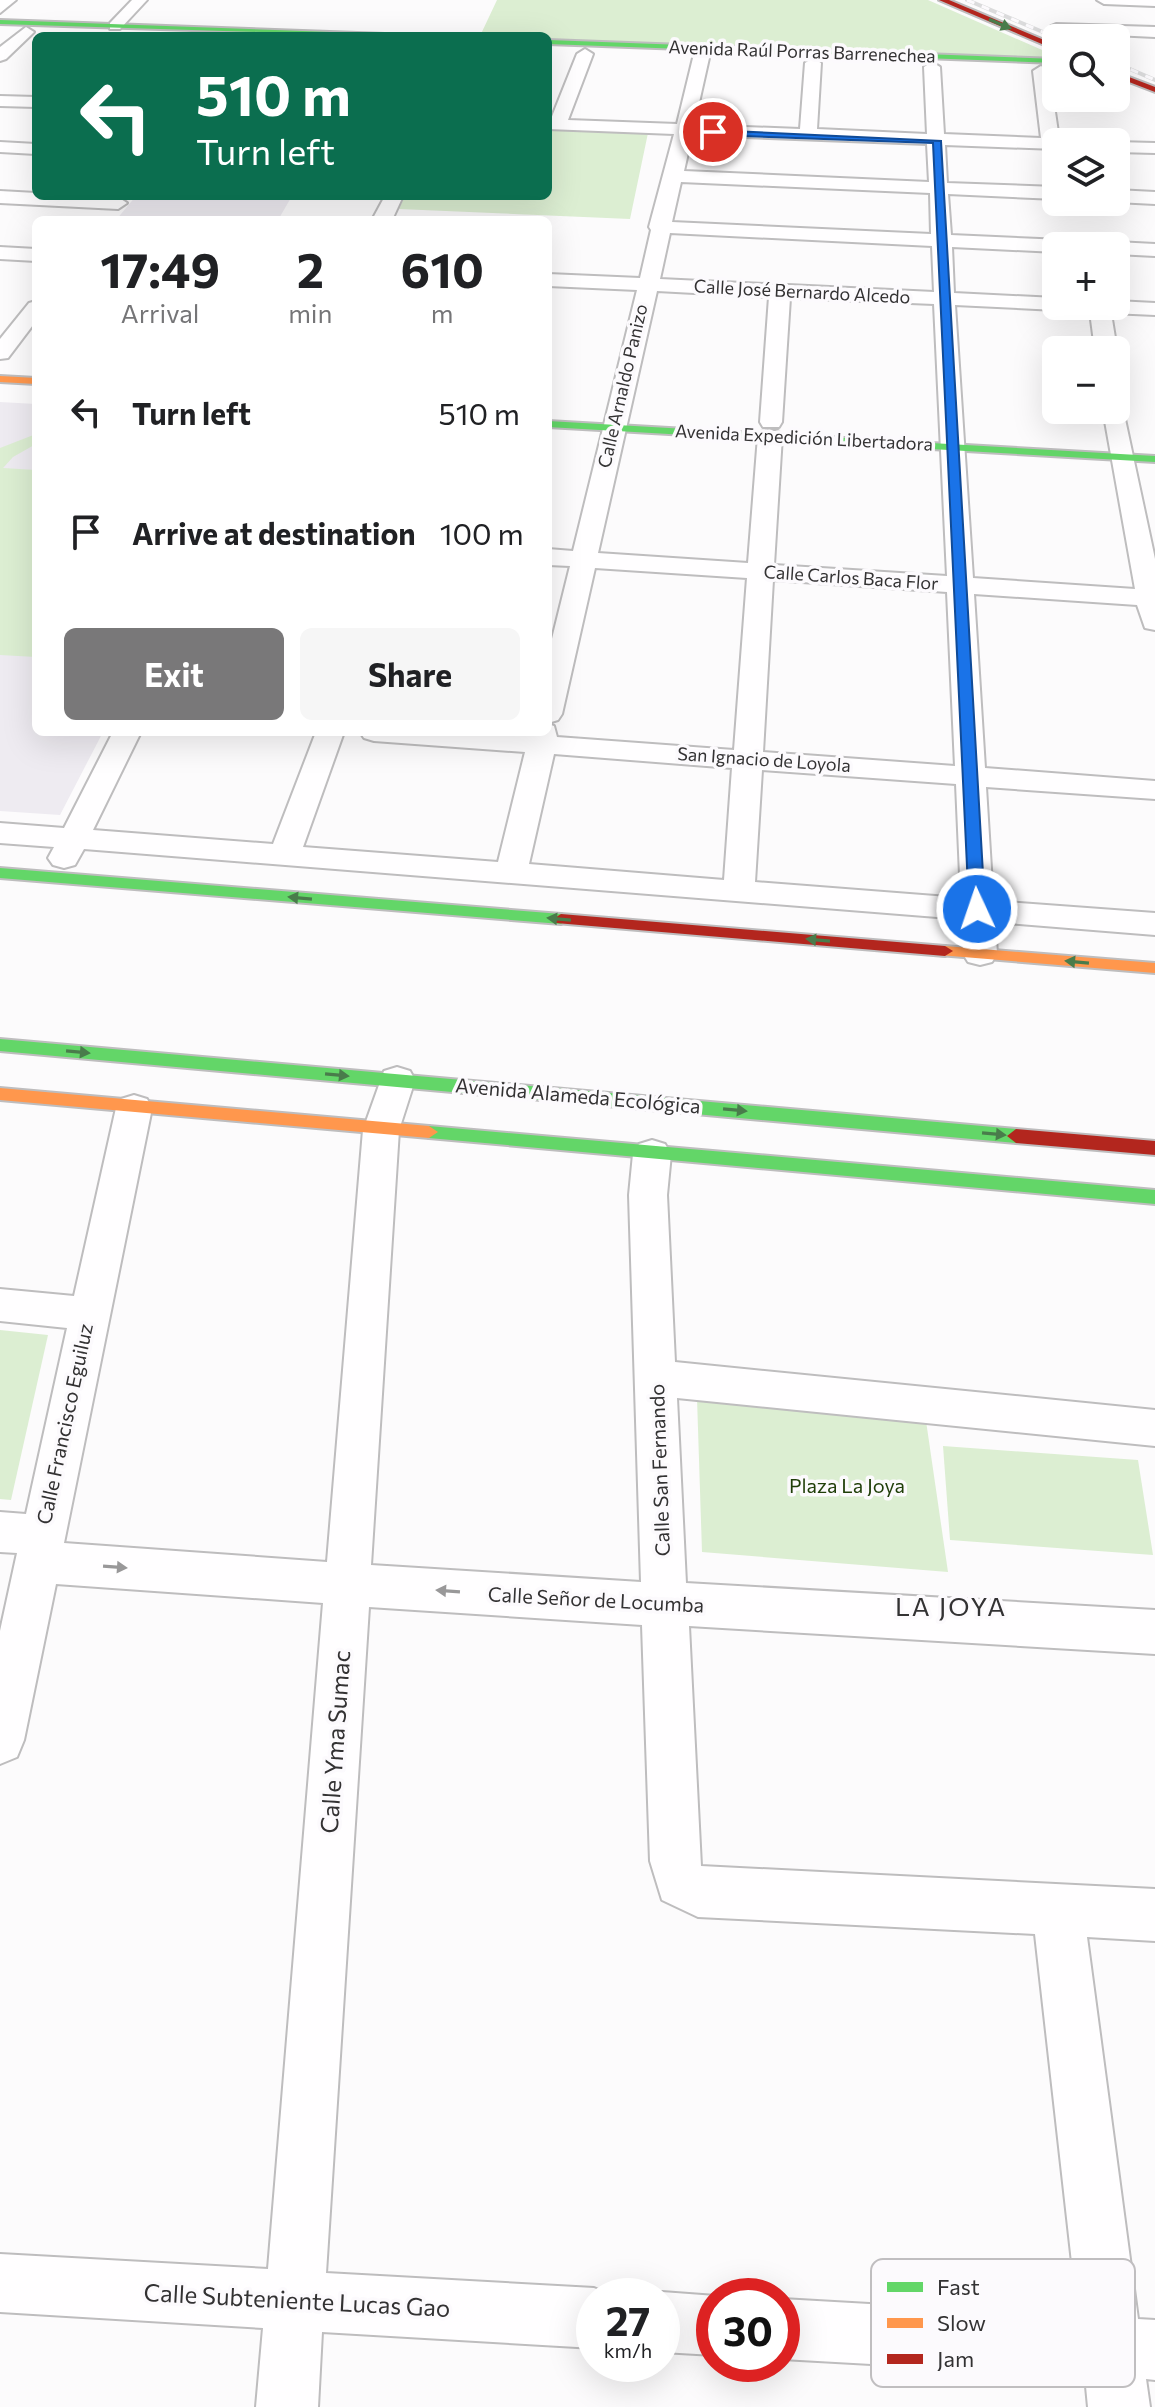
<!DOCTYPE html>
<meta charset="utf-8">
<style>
body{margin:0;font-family:Commissioner,sans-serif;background:#f6f6f6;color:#202124;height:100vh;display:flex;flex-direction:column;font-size:30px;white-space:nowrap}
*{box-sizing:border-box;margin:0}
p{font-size:26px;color:#757577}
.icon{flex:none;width:44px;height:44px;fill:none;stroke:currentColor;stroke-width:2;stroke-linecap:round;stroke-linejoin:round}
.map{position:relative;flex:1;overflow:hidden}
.drawer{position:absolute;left:32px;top:216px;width:520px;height:520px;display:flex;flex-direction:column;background:#fff;border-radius:12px;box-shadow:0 8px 32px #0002}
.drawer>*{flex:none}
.top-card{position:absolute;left:32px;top:32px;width:520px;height:168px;border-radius:12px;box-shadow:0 8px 32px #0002;background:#0b6e4f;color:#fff;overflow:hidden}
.tools{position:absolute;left:1042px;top:24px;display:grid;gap:16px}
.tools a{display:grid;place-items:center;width:88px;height:88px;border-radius:12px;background:#fff;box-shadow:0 8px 32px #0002;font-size:40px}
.speed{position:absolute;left:576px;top:2278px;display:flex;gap:16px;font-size:40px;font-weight:700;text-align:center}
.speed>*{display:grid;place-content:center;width:104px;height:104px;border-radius:50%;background:#fff;box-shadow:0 8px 32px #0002;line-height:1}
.speed small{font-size:20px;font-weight:400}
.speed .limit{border:12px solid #d22;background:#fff;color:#111}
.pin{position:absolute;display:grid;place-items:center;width:68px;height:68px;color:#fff;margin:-34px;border:4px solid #fff;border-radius:50%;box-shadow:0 2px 8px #0007}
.me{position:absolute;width:88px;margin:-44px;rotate:357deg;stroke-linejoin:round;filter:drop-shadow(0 0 6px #0008)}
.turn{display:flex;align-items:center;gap:28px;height:168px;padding:0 32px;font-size:36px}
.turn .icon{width:104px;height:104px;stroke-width:2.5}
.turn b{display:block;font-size:56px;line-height:68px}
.eta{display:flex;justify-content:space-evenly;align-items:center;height:136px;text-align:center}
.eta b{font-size:48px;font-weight:700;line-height:56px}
.primary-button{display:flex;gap:16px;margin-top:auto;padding:16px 32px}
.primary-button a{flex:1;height:92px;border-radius:12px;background:#797879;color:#fff;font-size:32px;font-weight:700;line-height:92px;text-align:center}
.primary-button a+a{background:#f6f6f6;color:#202124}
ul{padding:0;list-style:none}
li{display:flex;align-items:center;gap:24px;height:120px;padding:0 32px}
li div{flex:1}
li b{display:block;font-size:30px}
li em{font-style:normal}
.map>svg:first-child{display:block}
</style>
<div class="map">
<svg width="1155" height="2407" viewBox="0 0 1155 2407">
<rect width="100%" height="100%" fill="#fcfbfc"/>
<g fill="#eeebf1">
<polygon points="136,196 292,196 278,220 116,220"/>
<polygon points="0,402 36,404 36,732 103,732 60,815 0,811"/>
</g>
<g fill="#dceed2">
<polygon points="497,0 928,0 1049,53 1038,59 548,41 548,36 480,36"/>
<polygon points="548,128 648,133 630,219 399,209 405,196 548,196"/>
<polygon points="36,434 36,444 13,457 3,468 36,470 36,657 0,655 0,448"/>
<polygon points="0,1330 48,1335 11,1500 0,1499"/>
<polygon points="697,1398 925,1414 948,1572 702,1552"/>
<polygon points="943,1446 1138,1460 1153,1555 950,1540"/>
</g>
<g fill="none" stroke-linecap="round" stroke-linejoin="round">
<g stroke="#bebdbe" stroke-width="4">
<g id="street">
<polygon points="0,0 16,0 0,13"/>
<polygon points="132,0 147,0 120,29 110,29 110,23"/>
<polygon points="1097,0 1155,0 1155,6 1104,4"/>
<polygon points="1056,24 1155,27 1155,37 1051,32 1051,26"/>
<polygon points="26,27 34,32 31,35 6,59 0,61 0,47"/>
<path d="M585 49 593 54 568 120 677 124 693 58 701 53 709 58 694 125 800 129 805 63 813 58 821 63 817 129 927 134 924 67 932 62 940 67 944 134 1041 138 1033 71 1041 66 1049 71 1059 139 1063 142H1056V149L945 145 947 183 1056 187V199L948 194 951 235 1063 240 1073 246H1056V252L952 247 954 293 1056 298V306H1065L1056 310 955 305 973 578 1135 589 1103 410H1116V404L1122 405 1155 559V630L1145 628 1137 605 974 594 985 768 1155 781V799L986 787 993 901 1155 913V935L995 922 997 954 992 962 980 965 968 962 963 954 962 919 84 849 75 865 64 868 53 865 48 858 54 847 0 843V823L64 828 113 732H141L93 830 273 844 316 732H344L303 847 498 862 525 752 374 741 364 738 360 732 529 735 530 732H548V724L554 726 557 737 734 750 747 578 595 568 562 714 558 720 548 723V655L570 566 548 565V549L573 551 637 290 548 286V274L640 278 651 230 649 227 674 134 548 129V119H551L577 54ZM692 135 927 144 929 182 684 171ZM681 182 930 193 931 234 672 222ZM670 233 932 246 934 292 660 279ZM657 291 769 297 760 422 763 427H779L782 422 790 298 934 304 947 576 774 565 782 436 778 431H762L758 436 748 563 598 553ZM773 580 947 592 955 766 763 752ZM554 754 732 768 724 880 529 864ZM762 770 956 784 961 898 755 882Z"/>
<polygon points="0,96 36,97 36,107 0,106"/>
<polygon points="0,142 36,144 36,154 0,152"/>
<polygon points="1115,142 1116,142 1155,143 1155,153 1116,152"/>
<polygon points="1116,190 1155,192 1155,204 1116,202"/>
<polygon points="0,191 36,193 36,196 118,197 127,203 118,209 0,203"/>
<polygon points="385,196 403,196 392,220 372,220"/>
<polygon points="1116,242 1155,244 1155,256 1116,254 1116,246 1108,246"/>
<polygon points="0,247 36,249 36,261 0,259"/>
<polygon points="36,301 36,321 8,358 0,359 0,339 29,303"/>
<polygon points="1116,301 1155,303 1155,315 1111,313 1117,350 1095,350 1090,312 1082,306 1116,306"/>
<polygon points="397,1067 410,1071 415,1080 399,1130 371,1565 641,1582 629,1195 633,1154 639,1144 652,1140 665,1144 671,1154 667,1195 675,1362 1155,1410 1155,1446 677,1398 686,1583 1155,1610 1155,1654 689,1626 701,1866 1155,1889 1155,1941 1087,1937 1138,2319 1155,2320 1155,2380 1146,2379 1150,2407 1088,2407 1085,2376 782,2359 782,2299 1078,2316 1035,1934 698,1917 662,1900 650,1861 642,1625 369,1607 326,2273 594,2288 613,2296 594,2296 594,2348 322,2332 318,2407 256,2407 263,2328 0,2312 0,2254 268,2269 323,1603 56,1584 24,1740 17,1757 0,1764 0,1631 17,1553 0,1552 0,1512 26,1514 67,1328 0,1321 0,1289 74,1296 116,1108 121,1099 134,1095 147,1099 152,1108 64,1543 327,1562 363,1130 384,1071"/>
<polygon points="662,2292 716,2296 714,2355 662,2352 662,2296 653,2296"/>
</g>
</g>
<g stroke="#bebdbe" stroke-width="4">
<g id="fast">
<polygon points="0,20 385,34 389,36 0,24"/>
<polygon points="548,40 1056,59 1056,63 548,44"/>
<polygon points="548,421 1155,456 1155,462 548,427"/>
<polygon points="0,868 561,914 569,919 561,924 0,878"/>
<polygon points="0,1039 1016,1129 1025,1136 1016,1143 0,1051"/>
<polygon points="429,1126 1155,1190 1155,1204 429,1138 420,1132"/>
</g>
</g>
<g stroke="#bebdbe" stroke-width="4">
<g id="slow">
<polygon points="0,376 36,378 36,384 0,382"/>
<polygon points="945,946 1155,963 1155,973 939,955 937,951"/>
<polygon points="0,1088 429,1126 438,1132 429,1138 0,1100"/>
</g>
</g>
<g stroke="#bebdbe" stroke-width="4">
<g id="jam">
<polygon points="939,0 949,0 1056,45 1056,50"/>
<polygon points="1116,72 1155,87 1155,92 1116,77"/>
<polygon points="561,914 945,946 953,951 945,956 556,923 553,919"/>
<polygon points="1016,1129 1155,1141 1155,1155 1016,1143 1007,1136"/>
</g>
</g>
<use href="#street" fill="#fffeff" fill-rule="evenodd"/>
<use href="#fast" fill="#63d668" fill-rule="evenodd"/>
<use href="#slow" fill="#ff974d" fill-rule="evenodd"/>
<use href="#jam" fill="#b3261e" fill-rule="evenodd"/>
<g stroke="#dbdbdc" stroke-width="4">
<g id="rail">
<polyline points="967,0 1057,38"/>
<polyline points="1116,63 1155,80"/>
</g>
</g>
<use href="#rail" stroke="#fcfafd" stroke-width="3" stroke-dasharray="8" stroke-linecap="butt"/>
</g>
<defs><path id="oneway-solid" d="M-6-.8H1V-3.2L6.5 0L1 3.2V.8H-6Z" transform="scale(2)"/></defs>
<g fill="#497c4b">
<use href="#oneway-solid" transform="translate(1000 24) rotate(23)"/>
<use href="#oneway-solid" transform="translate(300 898) rotate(-175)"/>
<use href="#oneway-solid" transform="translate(559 919) rotate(-175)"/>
<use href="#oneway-solid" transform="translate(818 940) rotate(-175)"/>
<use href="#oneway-solid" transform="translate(1077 962) rotate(-175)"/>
<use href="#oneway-solid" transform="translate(78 1052) rotate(5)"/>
<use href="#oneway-solid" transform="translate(337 1075) rotate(5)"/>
<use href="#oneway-solid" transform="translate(735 1110) rotate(5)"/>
<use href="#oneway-solid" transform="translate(994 1134) rotate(5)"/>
</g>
<g fill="#999899">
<use href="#oneway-solid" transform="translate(115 1567) rotate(4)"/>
<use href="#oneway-solid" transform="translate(448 1591) rotate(-176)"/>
</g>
<polygon fill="#1a73e8" stroke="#114b97" stroke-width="2" points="710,130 941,141 985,909 982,913 972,913 969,909 933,143 713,135"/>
<g text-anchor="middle" stroke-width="7" stroke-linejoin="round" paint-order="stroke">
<g font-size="18" fill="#333233" stroke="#fcfafd">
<text transform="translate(802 52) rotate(2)" y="6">Avenida Raúl Porras Barrenechea</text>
<text transform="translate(802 292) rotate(3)" y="6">Calle José Bernardo Alcedo</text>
<text transform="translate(623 386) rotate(-77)" y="6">Calle Arnaldo Panizo</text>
<text transform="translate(804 438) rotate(3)" y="6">Avenida Expedición Libertadora</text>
<text transform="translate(851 578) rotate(4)" y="6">Calle Carlos Baca Flor</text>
<text transform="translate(764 760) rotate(4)" y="6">San Ignacio de Loyola</text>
</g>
<g font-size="20" fill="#333233" stroke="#fcfafd">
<text transform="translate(578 1096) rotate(5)" y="7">Avenida Alameda Ecológica</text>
<text transform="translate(65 1424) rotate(-78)" y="7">Calle Francisco Eguiluz</text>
<text transform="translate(660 1470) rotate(-92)" y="7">Calle San Fernando</text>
<text transform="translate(596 1600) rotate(3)" y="7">Calle Señor de Locumba</text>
</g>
<g font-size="20" fill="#1f3e08" stroke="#fcfafd">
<text x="847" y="1493">Plaza La Joya</text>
</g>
<g font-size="24" fill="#333233" stroke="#fcfafd">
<text transform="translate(336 1742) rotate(-86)" y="8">Calle Yma Sumac</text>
<text transform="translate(297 2301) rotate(3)" y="8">Calle Subteniente Lucas Gao</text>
</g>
<g font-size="26" letter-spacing="2" fill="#333233" stroke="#fcfafd">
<text x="951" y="1616">LA JOYA</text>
</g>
</g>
<rect x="871" y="2259" width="264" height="128" rx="12" fill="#fcfafd" stroke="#c0bec0" stroke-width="2"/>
<rect x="887" y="2282" width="36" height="10" fill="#63d668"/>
<rect x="887" y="2318" width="36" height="10" fill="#ff974d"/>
<rect x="887" y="2354" width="36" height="10" fill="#b3261e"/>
<g font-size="22" fill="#333233">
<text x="937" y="2295">Fast</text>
<text x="937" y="2331">Slow</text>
<text x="937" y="2367">Jam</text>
</g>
</svg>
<div class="tools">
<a><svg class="icon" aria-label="search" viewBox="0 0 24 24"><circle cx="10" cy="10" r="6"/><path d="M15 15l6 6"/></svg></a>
<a><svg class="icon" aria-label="layers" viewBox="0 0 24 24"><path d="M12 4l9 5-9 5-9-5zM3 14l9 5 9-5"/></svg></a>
<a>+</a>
<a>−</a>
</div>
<div class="speed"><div>27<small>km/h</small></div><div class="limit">30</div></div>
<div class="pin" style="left:713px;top:132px;background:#d93025"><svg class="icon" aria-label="arrive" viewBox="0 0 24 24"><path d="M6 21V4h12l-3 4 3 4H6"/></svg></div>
<svg class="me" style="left:977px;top:909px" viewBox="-20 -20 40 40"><circle r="17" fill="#1a73e8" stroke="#fff" stroke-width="3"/><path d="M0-11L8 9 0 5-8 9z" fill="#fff"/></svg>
<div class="top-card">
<div class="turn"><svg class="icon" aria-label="left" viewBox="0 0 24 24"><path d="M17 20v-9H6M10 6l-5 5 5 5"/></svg><div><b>510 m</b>Turn left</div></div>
</div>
<section class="drawer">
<div class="eta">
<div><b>17:49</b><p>Arrival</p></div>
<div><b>2</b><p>min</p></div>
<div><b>610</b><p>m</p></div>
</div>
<ul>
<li><svg class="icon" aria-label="left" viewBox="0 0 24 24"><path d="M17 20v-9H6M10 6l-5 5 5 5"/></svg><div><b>Turn left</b></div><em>510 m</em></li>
<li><svg class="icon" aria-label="arrive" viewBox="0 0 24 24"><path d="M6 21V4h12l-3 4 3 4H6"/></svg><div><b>Arrive at destination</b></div><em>100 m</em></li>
</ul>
<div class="primary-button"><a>Exit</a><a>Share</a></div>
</section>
</div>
